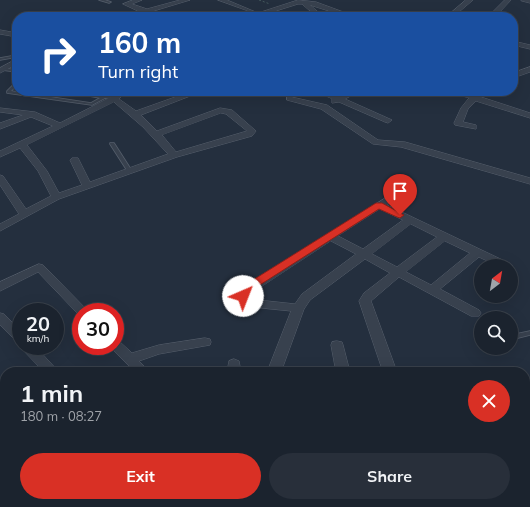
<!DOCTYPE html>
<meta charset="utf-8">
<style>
body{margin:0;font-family:Mulish,sans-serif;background:#282f3a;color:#f1f3f6;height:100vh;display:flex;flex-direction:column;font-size:15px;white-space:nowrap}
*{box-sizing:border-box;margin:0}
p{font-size:13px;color:#a0a4aa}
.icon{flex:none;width:22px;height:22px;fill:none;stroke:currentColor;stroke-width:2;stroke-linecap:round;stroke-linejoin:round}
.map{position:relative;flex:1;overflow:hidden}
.sheet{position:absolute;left:0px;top:367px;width:530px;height:140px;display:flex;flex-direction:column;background:#1b232e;border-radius:16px 16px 0 0;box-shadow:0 4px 16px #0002,0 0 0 1px #39404a}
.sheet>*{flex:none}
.guide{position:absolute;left:12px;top:12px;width:506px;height:84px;border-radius:16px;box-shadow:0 4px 16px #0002,0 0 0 1px #39404a;background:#1a4fa0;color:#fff;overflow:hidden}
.needle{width:26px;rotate:31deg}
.buttons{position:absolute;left:474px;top:259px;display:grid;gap:8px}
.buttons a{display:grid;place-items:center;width:44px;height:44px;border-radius:50%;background:#1b232e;box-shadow:0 4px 16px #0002,0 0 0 1px #39404a;font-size:20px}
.speed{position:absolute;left:12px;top:303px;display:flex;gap:8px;font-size:20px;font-weight:700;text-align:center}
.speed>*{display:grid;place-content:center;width:52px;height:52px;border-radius:50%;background:#1b232e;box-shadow:0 4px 16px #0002,0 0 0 1px #39404a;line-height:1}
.speed small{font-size:10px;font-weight:400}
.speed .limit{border:6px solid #d22;background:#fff;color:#111}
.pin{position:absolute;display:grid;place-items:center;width:34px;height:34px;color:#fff;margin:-41px -17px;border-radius:50% 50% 50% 0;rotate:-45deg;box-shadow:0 0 4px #0007}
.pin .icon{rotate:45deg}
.me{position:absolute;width:44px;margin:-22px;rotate:44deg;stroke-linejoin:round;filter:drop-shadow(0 0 3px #0008)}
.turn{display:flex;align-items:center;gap:14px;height:84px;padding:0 20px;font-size:18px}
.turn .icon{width:52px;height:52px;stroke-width:2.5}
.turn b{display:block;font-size:28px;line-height:34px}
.round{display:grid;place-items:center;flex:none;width:42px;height:42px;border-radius:21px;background:#282f3a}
.overview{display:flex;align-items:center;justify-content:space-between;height:68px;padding:0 20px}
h1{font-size:24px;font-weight:700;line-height:30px}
.cta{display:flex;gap:8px;margin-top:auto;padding:8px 20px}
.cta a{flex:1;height:46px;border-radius:24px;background:#d93025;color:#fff;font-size:16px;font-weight:700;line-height:46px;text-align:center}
.cta a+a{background:#282f3a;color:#f1f3f6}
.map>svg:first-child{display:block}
</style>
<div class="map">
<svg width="530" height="507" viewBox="0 0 530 507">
<rect width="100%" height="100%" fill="#242f3e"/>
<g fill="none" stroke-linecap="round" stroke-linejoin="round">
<g stroke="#565f6c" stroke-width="1.5">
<g id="service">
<polygon points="99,0 105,0 111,2 109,3"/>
<polygon points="17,55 17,57 0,60 0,58"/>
<polygon points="2,68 17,70 17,72 2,70"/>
<polygon points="16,82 17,82 17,85 11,91 91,103 100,98 68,92 66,91 75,91 103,96 109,91 113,91 107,96 116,99 114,100 105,98 92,105 7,93 7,91"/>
<polygon points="110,143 114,143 132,171 132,172 128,172 110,144"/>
<polygon points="530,331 530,335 518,338 516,338 515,336 516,334"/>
<path d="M509 502H521L527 505 528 507C521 507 513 507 509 502Z"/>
</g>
</g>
<g stroke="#565f6c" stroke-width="1">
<g id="minor">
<polygon points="133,0 142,0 132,4 147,9 180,0 190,0 147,13 140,12 123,4"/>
<polygon points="218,0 227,0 258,13 298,0 316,2 357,17 348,17 310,5 324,17 317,17 302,4 298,4 263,15 264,17 255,16 248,11"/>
<polygon points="466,0 473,0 453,17 446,17"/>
<polygon points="505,0 511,0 495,17 488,17"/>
<polygon points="521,0 530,0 530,3 522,1"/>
<polygon points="0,30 17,33 17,37 0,34"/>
<polygon points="513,41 530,45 530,49 513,45"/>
<polygon points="17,59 17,64 0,73 0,68"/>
<polygon points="530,67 530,72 513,78 513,73"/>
<path d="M118 91H127L119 99 136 111 192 91H203L141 115 157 131 220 108 232 110 256 131 252 136 177 157 59 199 0 231V224L19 214 0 185V175L3 176 26 209 51 196 38 171 20 148 0 157V151L53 126 31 117 0 129V123L23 115 0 112V108L35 112 60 123 111 97ZM114 102 143 127 168 154 90 182 78 158H72L70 160 82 185 59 193 47 171 27 145ZM221 113 226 114 247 131 176 152 162 135Z"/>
<polygon points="315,91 326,91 338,96 350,91 360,91 345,99 392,120 388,123 385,122 339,102 332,103 332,99"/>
<polygon points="441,91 456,91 474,95 479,91 489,91 481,97 530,113 530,118 476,101 468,109 463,122 476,125 476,129 455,125 454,123 461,108 469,98"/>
<polygon points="287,96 327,105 378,140 405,142 530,178 530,184 401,147 373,144 321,109 287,100"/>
<path d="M392 194 397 197 387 205 511 264 513 266 511 268V266H498L479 257 440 289 479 310 481 313 479 316H471L399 277 371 301 397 372H383L359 301 364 293 390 273 365 259 310 300 304 309 281 372H267L291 311 251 307 237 296 240 289ZM380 209 403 220 363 249 338 236ZM411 224 437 237 397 267 372 254ZM331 241 356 254 302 294 295 304 258 300 249 295ZM445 241 470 253 431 285 406 272Z"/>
<polygon points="39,264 43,265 89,312 81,312 81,315 79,315 38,272 0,291 0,282"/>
<polygon points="0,313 4,314 21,331 21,343 17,342 0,325"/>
<polygon points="205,338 210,339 211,342 210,345 159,354 139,361 150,372 135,372 109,346 115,346 115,341 120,342 132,353 159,345"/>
<polygon points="337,341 342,342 343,345 350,372 336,372 331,345 332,342"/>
<polygon points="21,345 35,346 59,372 44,372 22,349"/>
<polygon points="234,359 239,361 241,372 227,372 229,361"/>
<polygon points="0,417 5,419 5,435 0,433"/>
<polygon points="530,495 530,507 517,507 519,502 525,502 525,497"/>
<polygon points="29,502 47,502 45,507 27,507"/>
<polygon points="414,502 430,502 432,507 416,507"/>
</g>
</g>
<polyline stroke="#44595c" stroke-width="1" stroke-dasharray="2 2" stroke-linecap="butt" points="259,0 270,4"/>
<use href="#service" fill="#38414e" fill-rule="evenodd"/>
<use href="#minor" fill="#38414e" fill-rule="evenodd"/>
</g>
<polygon fill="#d93025" stroke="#8d1f18" points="376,203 382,203 404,215 400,218 397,217 379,209 252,290 247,299 240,299 239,292 245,285"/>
</svg>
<div class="buttons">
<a><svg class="needle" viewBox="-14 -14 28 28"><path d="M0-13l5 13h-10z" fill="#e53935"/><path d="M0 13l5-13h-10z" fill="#a0a4aa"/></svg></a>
<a><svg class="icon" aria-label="search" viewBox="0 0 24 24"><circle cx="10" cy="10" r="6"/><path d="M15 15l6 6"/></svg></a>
</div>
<div class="speed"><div>20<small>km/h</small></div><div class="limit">30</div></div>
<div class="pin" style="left:400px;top:215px;background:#d93025"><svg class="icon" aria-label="arrive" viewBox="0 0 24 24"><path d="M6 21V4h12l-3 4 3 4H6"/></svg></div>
<svg class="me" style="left:243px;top:296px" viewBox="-20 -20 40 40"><circle r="19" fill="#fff"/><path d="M0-13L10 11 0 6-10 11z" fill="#d93025"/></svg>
<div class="guide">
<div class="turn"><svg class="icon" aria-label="right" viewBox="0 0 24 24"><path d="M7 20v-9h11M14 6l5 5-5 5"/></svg><div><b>160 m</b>Turn right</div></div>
</div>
<section class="sheet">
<div class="overview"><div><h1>1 min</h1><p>180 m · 08:27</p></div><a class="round" style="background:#d93025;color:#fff"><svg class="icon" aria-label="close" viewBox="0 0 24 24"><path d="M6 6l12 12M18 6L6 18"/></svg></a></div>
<div class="cta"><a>Exit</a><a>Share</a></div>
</section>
</div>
